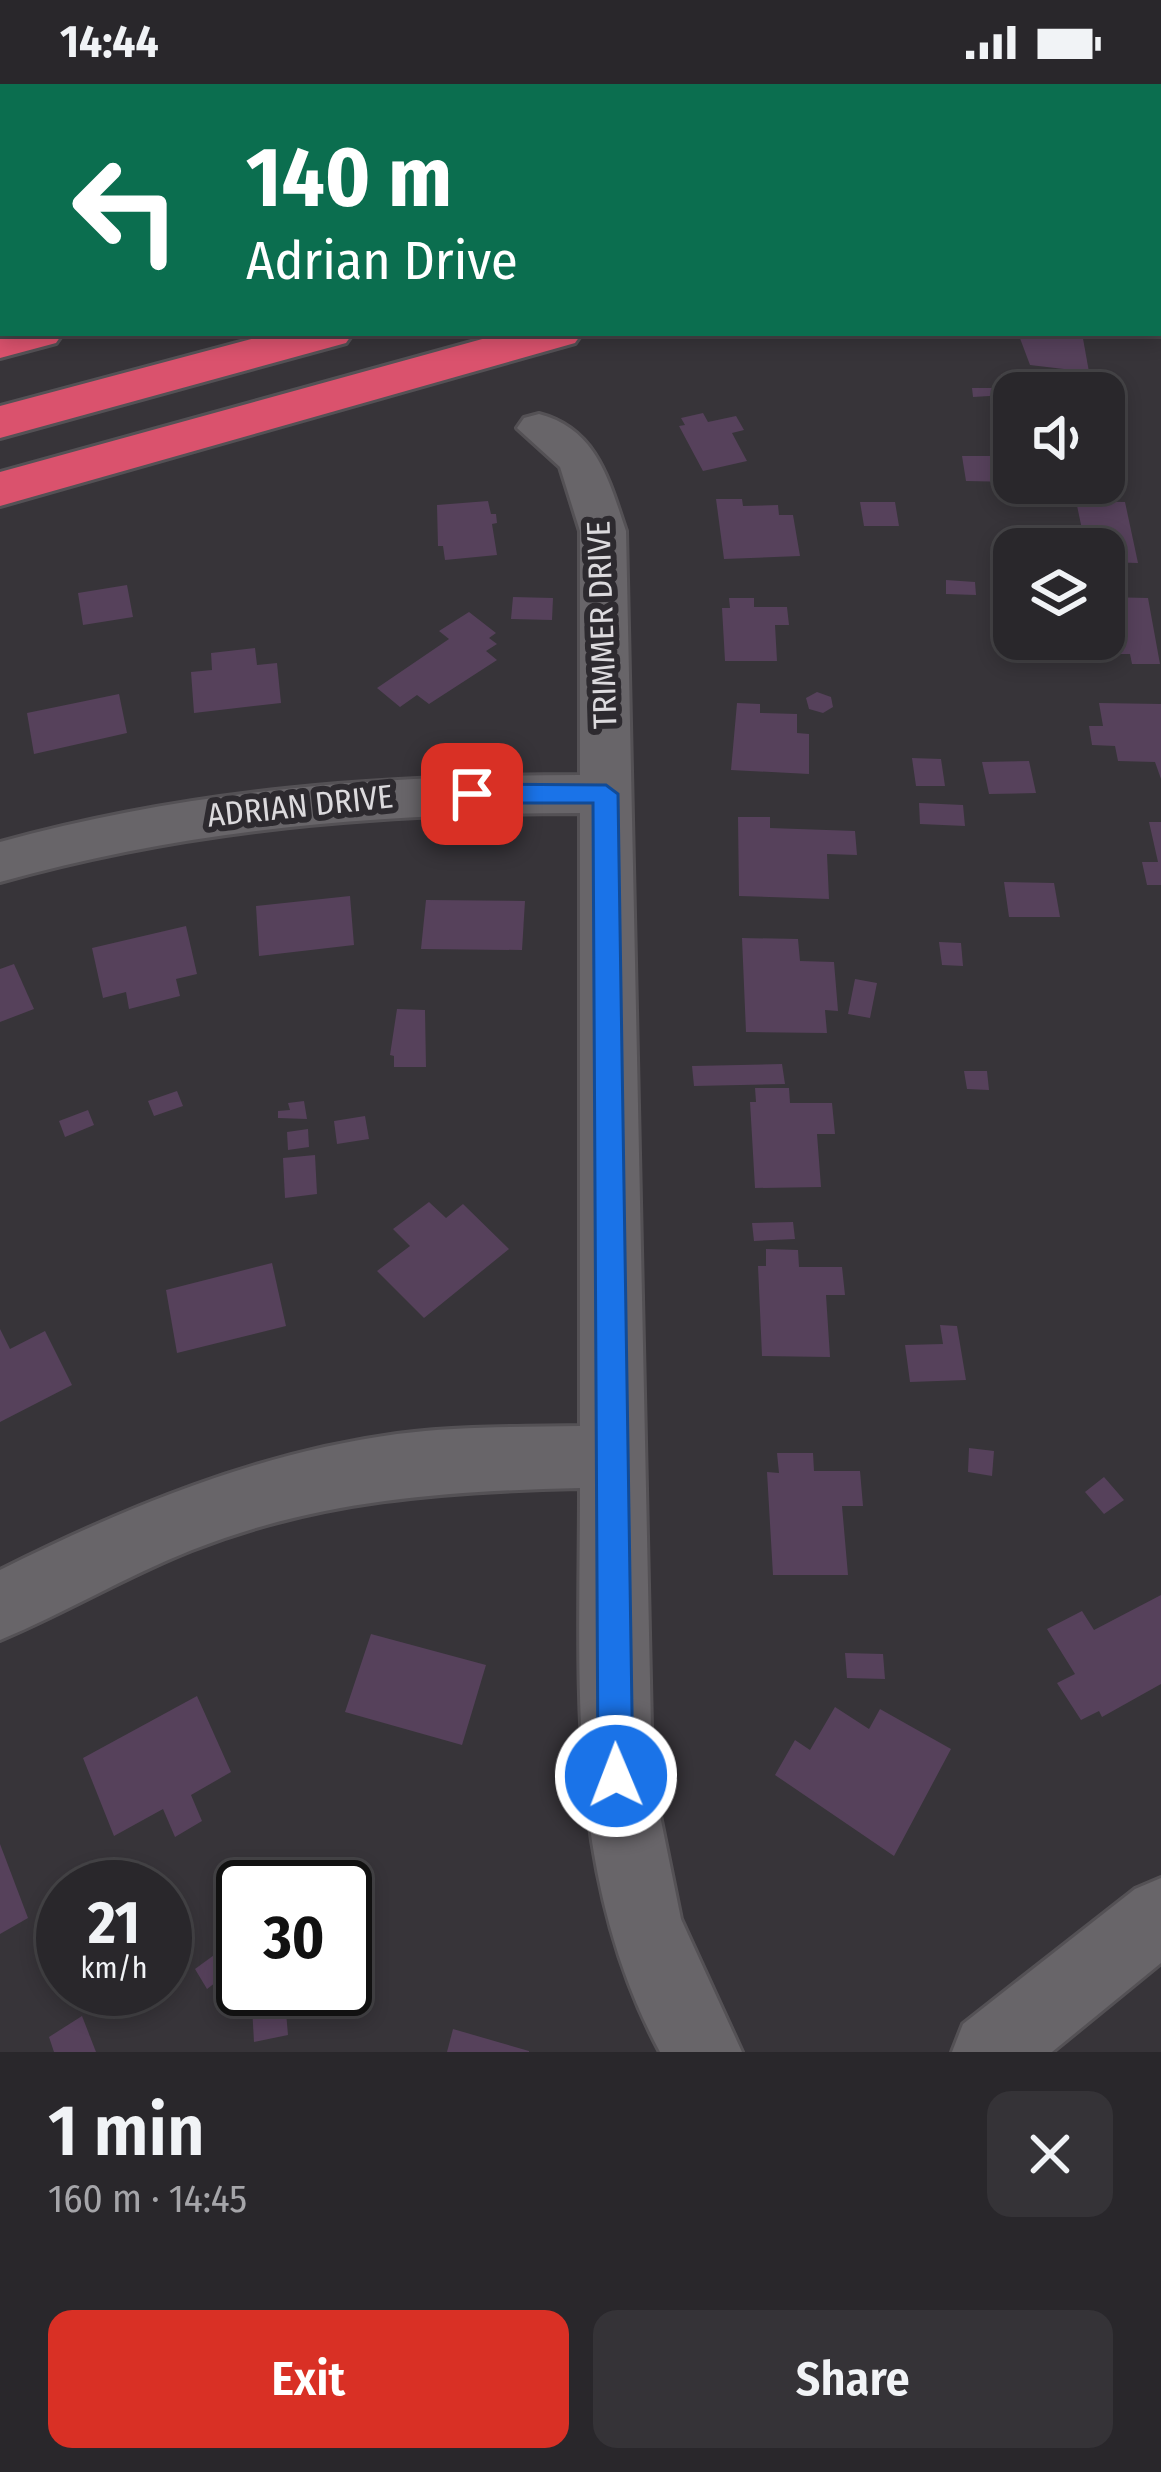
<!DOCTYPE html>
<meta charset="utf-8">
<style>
body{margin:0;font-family:"Fira Sans Condensed",sans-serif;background:#353337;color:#f1f3f6;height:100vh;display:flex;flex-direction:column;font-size:45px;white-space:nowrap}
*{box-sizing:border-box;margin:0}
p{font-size:39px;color:#a5a5a9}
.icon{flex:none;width:66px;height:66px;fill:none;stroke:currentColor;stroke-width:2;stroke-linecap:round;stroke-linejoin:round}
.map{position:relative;height:1968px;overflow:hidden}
.sheet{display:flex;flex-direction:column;background:#29272b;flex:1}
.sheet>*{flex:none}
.guide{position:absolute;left:0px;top:0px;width:1161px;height:252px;box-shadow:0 6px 18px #0003,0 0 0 3px #454447;background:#0b6e4f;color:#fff;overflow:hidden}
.buttons{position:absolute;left:993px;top:288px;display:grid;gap:24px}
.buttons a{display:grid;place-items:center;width:132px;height:132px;border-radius:24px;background:#29272b;box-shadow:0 6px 18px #0003,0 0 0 3px #454447;font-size:60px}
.speed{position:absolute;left:36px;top:1776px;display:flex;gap:24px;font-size:60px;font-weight:700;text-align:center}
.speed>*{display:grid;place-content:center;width:156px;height:156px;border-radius:50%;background:#29272b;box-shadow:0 6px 18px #0003,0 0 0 3px #454447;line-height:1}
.speed small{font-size:30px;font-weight:400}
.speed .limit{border:6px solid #111;border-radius:18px;background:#fff;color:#111}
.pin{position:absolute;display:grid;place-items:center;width:102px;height:102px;color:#fff;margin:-51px;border-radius:24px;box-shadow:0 6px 18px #0006}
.me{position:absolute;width:132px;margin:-66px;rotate:359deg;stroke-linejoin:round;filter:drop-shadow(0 0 9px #0008)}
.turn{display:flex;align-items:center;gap:42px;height:252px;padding:0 48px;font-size:54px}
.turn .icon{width:156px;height:156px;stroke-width:2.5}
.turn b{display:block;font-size:84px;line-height:102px}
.round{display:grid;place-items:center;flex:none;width:126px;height:126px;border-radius:24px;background:#353337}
.head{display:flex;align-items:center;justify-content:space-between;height:204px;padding:0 48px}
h1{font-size:72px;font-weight:600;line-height:90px}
.cta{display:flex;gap:24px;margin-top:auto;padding:24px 48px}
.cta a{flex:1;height:138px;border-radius:24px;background:#d93025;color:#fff;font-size:48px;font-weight:600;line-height:138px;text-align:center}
.cta a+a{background:#353337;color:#f1f3f6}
.status{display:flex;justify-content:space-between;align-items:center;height:84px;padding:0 60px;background:#29272b;direction:ltr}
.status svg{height:33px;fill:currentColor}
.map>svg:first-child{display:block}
</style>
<div class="status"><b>14:44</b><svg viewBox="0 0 49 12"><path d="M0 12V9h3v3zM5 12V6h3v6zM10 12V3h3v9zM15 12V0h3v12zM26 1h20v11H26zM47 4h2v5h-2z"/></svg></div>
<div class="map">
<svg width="1161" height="1968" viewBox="0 0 1161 1968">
<rect width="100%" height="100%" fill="#373439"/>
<g fill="#56415b">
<polygon points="1018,249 1082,249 1089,288 1030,281"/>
<polygon points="1001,290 1035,291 1039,309 973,313 972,304 999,304"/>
<polygon points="703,329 708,338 736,332 744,346 732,349 747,377 703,387 679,342 685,341 681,334"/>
<polygon points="1104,333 1116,375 1110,375 1113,383 1104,383"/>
<polygon points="962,372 1014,372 1014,398 966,397"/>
<polygon points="716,415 742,415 743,422 778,421 779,431 793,431 800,472 724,475"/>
<polygon points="488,417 491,430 496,430 497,439 492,440 497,471 445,476 443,462 438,462 437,421"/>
<polygon points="1076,417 1125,418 1138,479 1105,478 1104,465 1074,465 1071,450 1083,450"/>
<polygon points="860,418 895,418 899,442 864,442"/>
<polygon points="946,496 975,498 976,511 946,510"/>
<polygon points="127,501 133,533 83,541 78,509"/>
<polygon points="513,513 553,514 552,536 511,535"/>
<polygon points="1104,513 1148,514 1160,580 1132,580 1130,570 1095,570 1091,555 1104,555 1106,549"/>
<polygon points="729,514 754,514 754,523 787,523 789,541 775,541 777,577 725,577 722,524 730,524"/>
<polygon points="469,528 496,549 489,554 497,560 486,567 497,576 429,620 417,611 400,623 377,604 449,555 439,547"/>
<polygon points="255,564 257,581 277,579 281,619 194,629 191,588 212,586 211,569"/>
<polygon points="817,608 831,613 833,623 823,629 809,625 806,614"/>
<polygon points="119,610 127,649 34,670 27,629"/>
<polygon points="737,619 760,620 760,629 797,630 797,649 809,650 809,690 731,686"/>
<polygon points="1099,619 1161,620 1161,695 1155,678 1118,677 1115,662 1092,661 1089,642 1103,642"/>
<polygon points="912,674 941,675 945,702 916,702"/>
<polygon points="1029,677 1036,709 989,710 982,678"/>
<polygon points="919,719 963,721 965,742 920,740"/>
<polygon points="738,733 770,733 770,744 855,747 857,771 827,770 829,815 739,812"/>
<polygon points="1149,738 1161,738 1161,801 1147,801 1142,778 1158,778"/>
<polygon points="1004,798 1054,799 1060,833 1009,833"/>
<polygon points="350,812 354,861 259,872 256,822"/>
<polygon points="426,816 525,817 522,866 421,865"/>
<polygon points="186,842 197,890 176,895 180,912 129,925 126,908 103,914 92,864"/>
<polygon points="742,854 798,855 800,877 834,878 838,927 825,926 827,949 746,948"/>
<polygon points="939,858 961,859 963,882 942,881"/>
<polygon points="14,880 34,925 0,938 0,885"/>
<polygon points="855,895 877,899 870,934 848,930"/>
<polygon points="397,925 425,926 426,983 394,983 394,972 390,971"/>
<polygon points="782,980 785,1000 694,1002 692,982"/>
<polygon points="964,987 987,987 989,1006 967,1005"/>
<polygon points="755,1004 789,1004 790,1019 832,1019 835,1050 817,1050 821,1103 755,1104 750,1018 756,1018"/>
<polygon points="177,1007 183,1022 154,1032 148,1017"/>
<polygon points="304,1017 307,1035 278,1034 278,1027 290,1026 288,1019"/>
<polygon points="88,1026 94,1041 65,1053 59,1037"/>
<polygon points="365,1032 369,1055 337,1060 334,1037"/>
<polygon points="308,1045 309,1063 288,1066 287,1048"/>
<polygon points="315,1071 317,1110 285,1114 283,1074"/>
<polygon points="429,1118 446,1134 463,1120 509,1165 424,1234 377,1187 410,1162 393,1145"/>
<polygon points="793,1138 795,1155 754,1157 752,1139"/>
<polygon points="766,1165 798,1166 799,1183 842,1183 845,1211 826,1211 830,1273 762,1272 758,1182 766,1182"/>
<polygon points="272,1179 286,1242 177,1269 166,1206"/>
<polygon points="940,1241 957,1242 966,1296 910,1298 905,1261 943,1260"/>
<polygon points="0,1245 10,1265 45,1247 72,1301 0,1338"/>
<polygon points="969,1364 994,1367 992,1392 968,1388"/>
<polygon points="777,1369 813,1369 814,1387 860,1387 863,1422 842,1422 848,1491 773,1491 767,1388 779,1389"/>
<polygon points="1104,1393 1124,1416 1104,1430 1085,1408"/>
<polygon points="1161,1511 1161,1600 1102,1633 1099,1627 1081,1636 1057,1599 1075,1590 1047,1545 1082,1527 1094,1546"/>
<polygon points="371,1550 486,1581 462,1661 345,1628"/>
<polygon points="845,1569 883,1570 885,1595 847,1594"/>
<polygon points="197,1612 231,1688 191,1711 202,1737 175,1753 163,1725 114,1752 83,1674"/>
<polygon points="835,1623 869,1645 880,1625 951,1665 894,1772 775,1691 795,1656 810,1666"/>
<polygon points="0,1760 28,1834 0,1850"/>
<polygon points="350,1815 364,1842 345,1855 345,1819"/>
<polygon points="221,1866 232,1886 207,1905 195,1885"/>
<polygon points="251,1905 284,1905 288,1951 254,1958"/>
<polygon points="82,1932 96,1968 54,1968 49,1953"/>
<polygon points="453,1945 529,1967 529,1968 447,1968"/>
</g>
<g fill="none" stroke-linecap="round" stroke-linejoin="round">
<g stroke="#545155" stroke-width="6">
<g id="minor">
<polygon points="366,0 402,0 404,3 368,3"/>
<path d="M539 330C597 345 609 397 626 447L652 1692 681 1835 742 1968H660C565 1791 580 1598 580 1404 445 1407 318 1416 192 1466 126 1492 65 1529 0 1556V1486C126 1423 257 1369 397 1350 458 1342 519 1343 580 1342V729C382 729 191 744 0 798V758C191 705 382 691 580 691V447L560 383 517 344 524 334Z"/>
<polygon points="1161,1794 1161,1879 1052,1968 952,1968 963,1940 1135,1805"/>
</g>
</g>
<g stroke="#545155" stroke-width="6">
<g id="motorway">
<polygon points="772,0 820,0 770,3"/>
<polygon points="962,0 1013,0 960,3"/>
<polygon points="1161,10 1161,36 1158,37 1158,11"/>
<polygon points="1158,86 1161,86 1158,113"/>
<polygon points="0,244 3,249 63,249 56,259 0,274"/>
<polygon points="274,249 353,249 346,259 0,354 0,322"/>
<polygon points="504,249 582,249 575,259 0,422 0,388"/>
</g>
</g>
<use href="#minor" fill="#686569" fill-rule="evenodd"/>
<use href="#motorway" fill="#da526d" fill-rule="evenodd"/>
</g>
<polygon fill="#1a73e8" stroke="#114b97" stroke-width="3" points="472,700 606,701 618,710 633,1692 628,1704 616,1709 603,1704 598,1692 593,719 472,719 460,710"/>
<g text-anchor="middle" stroke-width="12" stroke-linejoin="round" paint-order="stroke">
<g font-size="33" fill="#dcdadd" stroke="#2d2a2f">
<text transform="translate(601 541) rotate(-92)" y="12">TRIMMER DRIVE</text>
<text transform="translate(300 721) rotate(-6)" y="12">ADRIAN DRIVE</text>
</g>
</g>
</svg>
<div class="buttons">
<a><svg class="icon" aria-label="sound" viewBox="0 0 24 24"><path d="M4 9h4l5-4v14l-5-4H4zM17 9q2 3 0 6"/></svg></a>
<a><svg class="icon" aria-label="layers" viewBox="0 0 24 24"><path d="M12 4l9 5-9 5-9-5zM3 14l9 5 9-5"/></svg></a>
</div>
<div class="speed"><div>21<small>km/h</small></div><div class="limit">30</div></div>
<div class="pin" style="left:472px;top:710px;background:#d93025"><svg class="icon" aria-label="arrive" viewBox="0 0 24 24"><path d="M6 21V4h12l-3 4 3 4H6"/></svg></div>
<svg class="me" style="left:616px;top:1692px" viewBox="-20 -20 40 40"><circle r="17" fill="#1a73e8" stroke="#fff" stroke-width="3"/><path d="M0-11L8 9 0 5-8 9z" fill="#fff"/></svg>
<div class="guide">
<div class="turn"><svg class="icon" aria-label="left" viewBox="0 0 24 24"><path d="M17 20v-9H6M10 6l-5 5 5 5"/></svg><div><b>140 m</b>Adrian Drive</div></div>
</div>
</div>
<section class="sheet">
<div class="head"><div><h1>1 min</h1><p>160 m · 14:45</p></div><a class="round"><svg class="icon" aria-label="close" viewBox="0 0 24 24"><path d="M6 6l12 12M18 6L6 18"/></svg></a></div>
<div class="cta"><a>Exit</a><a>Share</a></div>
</section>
